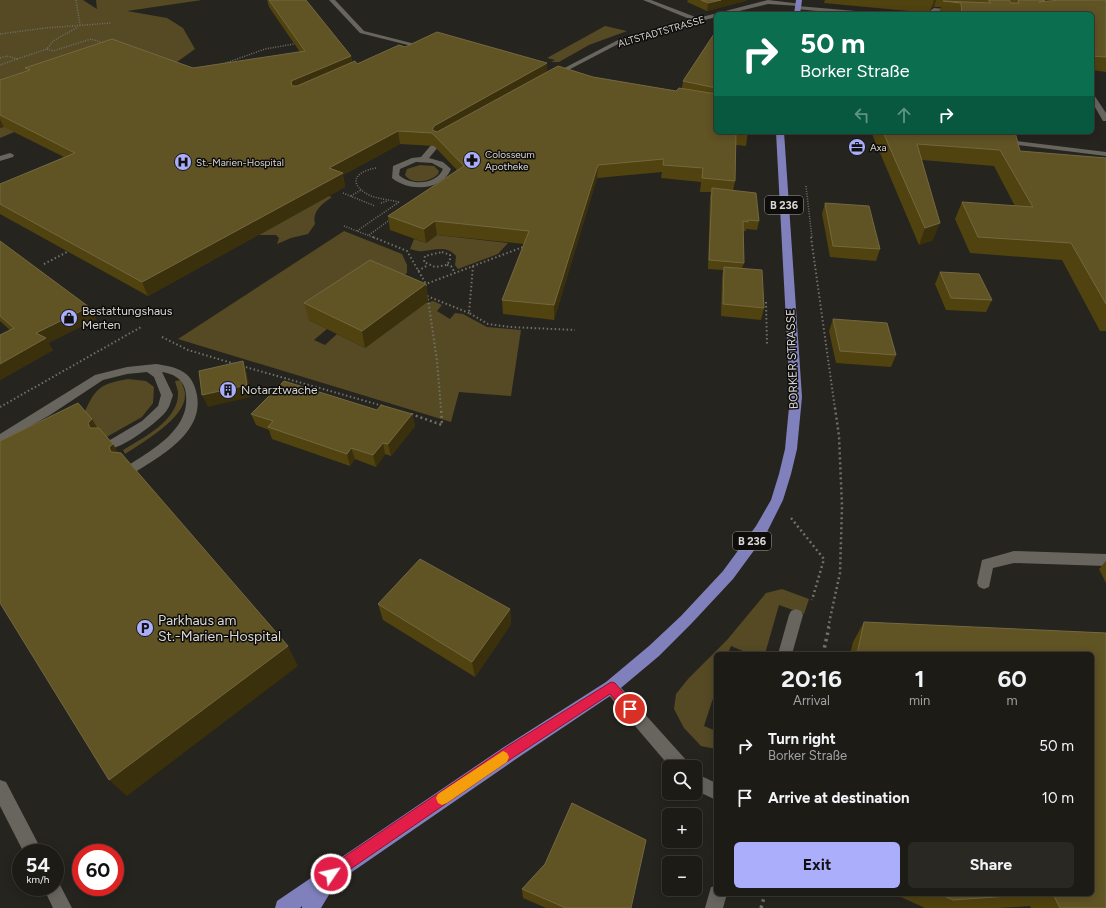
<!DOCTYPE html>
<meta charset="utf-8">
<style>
body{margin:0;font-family:Figtree,sans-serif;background:#292823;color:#f1f3f6;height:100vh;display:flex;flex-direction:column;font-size:15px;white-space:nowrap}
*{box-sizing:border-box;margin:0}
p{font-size:13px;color:#a0a1a1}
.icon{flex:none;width:22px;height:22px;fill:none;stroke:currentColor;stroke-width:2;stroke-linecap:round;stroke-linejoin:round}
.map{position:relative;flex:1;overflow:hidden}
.side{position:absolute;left:714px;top:652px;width:380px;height:244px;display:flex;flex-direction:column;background:#1c1b16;border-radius:6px;box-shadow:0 2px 10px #0003,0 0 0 1px #3a3935}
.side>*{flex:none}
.guide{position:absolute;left:714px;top:12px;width:380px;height:122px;border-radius:6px;box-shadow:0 2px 10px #0003,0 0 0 1px #3a3935;background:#0b6e4f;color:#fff;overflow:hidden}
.buttons{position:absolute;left:662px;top:760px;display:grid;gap:8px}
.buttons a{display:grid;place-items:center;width:40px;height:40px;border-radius:6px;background:#1c1b16;box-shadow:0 2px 10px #0003,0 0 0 1px #3a3935;font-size:20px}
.speed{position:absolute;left:12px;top:844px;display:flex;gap:8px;font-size:20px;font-weight:700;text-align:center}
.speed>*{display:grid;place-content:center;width:52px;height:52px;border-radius:50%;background:#1c1b16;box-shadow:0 2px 10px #0003,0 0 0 1px #3a3935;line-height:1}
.speed small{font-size:10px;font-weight:400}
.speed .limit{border:6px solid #d22;background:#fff;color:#111}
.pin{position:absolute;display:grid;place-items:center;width:34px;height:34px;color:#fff;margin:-17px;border:2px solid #fff;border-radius:50%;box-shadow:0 1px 4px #0007}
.me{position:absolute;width:44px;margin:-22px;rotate:56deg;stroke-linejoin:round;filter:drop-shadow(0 0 3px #0008)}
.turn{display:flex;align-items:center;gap:14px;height:84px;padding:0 20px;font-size:18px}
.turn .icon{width:52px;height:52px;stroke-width:2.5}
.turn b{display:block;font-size:28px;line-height:34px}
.lanes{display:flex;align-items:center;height:38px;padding:0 20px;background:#0003;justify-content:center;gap:20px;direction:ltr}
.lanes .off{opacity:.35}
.eta{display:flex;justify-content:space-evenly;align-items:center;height:68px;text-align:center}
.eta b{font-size:24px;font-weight:700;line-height:28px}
.button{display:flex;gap:8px;margin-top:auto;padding:8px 20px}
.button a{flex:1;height:46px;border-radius:6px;background:#abaffb;color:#111;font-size:16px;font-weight:700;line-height:46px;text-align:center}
.button a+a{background:#292823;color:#f1f3f6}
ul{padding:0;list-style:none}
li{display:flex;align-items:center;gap:12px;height:52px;padding:0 20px}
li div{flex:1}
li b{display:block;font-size:15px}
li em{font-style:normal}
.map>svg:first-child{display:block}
</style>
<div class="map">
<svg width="1106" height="908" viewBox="0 0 1106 908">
<rect width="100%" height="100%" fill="#26241e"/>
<g fill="#554a24">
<polygon points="0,0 83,0 97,9 96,0 202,0 127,11 167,18 183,28 195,49 170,67 0,138"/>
<polygon points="605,26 627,31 589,45 559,62 551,62 555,60 547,58"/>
<path d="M420 165 434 166 439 171 438 174C431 182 411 185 405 175L407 169Z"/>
<path d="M329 196 332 197C322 204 312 211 315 224L308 234 291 238 277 244 279 238 276 235H259Z"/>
<polygon points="344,231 402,254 407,265 407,273 391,284 309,320 327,329 314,340 325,345 337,334 365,348 426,303 433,301 442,305 437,311 450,319 455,313 463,314 487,327 521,330 511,396 459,392 451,422 178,339"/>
<path d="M437 235 508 243 498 254 458 269 455 265 456 256C446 245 436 250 423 251 419 252 414 250 410 249L414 239 426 243Z"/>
<path d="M128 379 146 381 154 387 153 403 142 417 103 439 91 425 85 411C96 387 101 384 128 379Z"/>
<path d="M181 380C182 384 185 390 185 394 187 417 142 443 125 454L123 450C143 438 179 420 178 393 178 390 176 385 175 381Z"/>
<polygon points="782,589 809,599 804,614 779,605 765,654 750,654 731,646 728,654 716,654 716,689 704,726 716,731 716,749 701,746 684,728 674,709 676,694 688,679 727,640 766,593"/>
</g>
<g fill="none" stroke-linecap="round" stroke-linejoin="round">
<g stroke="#71706b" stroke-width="1.5" stroke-dasharray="1 1.5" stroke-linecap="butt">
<polyline points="76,0 80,25"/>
<polyline points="0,34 45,28 111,23"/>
<polyline points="47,49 53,51 91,39 104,43"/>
<polyline points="0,58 7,56 17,59 0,65"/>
<polyline points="17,59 47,49 53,41 78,27"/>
<polyline points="223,64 265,49 294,44"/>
<path d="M376 168C353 172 348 185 371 196 380 199 390 200 399 202"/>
<polyline points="806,186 812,238"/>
<polyline points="343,193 375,206"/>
<polyline points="351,196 361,190"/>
<polyline points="381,203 387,201"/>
<polyline points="344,226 375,238"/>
<polyline points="357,231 399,202"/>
<polyline points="369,235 391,219"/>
</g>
<g stroke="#71706b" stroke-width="2" stroke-dasharray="1.5 2.5" stroke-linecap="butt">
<polyline points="373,237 407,251 426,284"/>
<polyline points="811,237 835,409"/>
<polygon points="442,252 450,255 450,260 447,265 435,267 424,262 425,256"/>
<polyline points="44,264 67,252"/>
<polyline points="447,265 451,266 455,273"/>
<polyline points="473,266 469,313 488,324 510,327 575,330"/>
<polyline points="418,271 428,265"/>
<polyline points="426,286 426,284 523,247"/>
<polyline points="427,296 469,313"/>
<polyline points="428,299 437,361 441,409"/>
<polyline points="766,302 767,344"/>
<polyline points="162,337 188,350 235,364"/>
<polyline points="242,366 383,406"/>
<polyline points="0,407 141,327"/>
</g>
<g stroke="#71706b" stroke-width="2.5" stroke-dasharray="2 3" stroke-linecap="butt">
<polyline points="411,414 442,425 441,408"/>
<polyline points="791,518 824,559 812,600"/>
<polyline points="828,628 840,573 842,506 839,436 835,408"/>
</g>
<g stroke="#71706b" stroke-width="3.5" stroke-dasharray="2.5 4" stroke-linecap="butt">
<polyline points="823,654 829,627"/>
<polyline points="761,908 765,894"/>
</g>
<g fill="#67655e" fill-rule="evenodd">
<polygon points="329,0 335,0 364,31 419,45 416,47 360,33"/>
<polygon points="643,0 651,0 698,18 768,0 802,4 799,6 768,4 727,14 716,14 716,17 622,42 555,77 551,77 551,75 618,40 692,20"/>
<polygon points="798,6 867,12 870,14 848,14 796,9"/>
<polygon points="934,8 982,12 985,14 937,12 937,14 931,14 931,10"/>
<polygon points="1092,94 1094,95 1106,113 1106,121 1103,121 1092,102"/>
<polygon points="999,139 1106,152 1106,156 1002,143 998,141"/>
<path d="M432 144 439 146 429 158 443 162 451 169C442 191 409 192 392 178L393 166 412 158 421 157ZM416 162 432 163 443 169C436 185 411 186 399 175L400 169Z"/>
<polygon points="10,153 14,155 13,157 0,161 0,156"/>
<path d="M156 364C175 367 191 370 196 391 207 431 162 455 134 473H126L124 470 126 467C153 449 194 428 185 389 182 378 173 374 162 372L173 395C171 400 170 406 167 410 160 421 117 453 105 449L103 446 105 443 142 421 158 406 161 395 154 377 147 372 127 374 103 380 50 415 0 443V434L95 375 127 367Z"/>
<polygon points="1014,551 1106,554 1106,566 1014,563 993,568 989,587 984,589 979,587 977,583 982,560"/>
<polygon points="796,609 801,611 803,615 792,654 778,654 789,615 791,611"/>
<polygon points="611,680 616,682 687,761 689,767 670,767 606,692 603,687 606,682"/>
<polygon points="695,773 716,783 716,800 695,790"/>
<polygon points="0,780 6,782 43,853 24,853 0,806"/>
<polygon points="55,879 58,881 72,908 53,908 43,887 55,887"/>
<polygon points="716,886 716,894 727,894 723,908 705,908 711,887"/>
</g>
<g fill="#8081bc" fill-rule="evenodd">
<polygon points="796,0 802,0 800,14 794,14"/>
<polygon points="776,132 784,132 802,397 797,449 791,474 783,500 766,534 733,579 691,624 659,656 616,692 516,759 336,883 321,908 302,908 302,906 300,908 275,908 277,901 504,747 606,682 649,646 681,616 723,571 756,526 771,500 779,474 785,449 790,397"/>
</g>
</g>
<g fill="#51430f">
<polygon points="267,0 269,0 351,56 352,62 357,64 405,47 547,72 593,77 676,91 682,88 683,81 716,31 716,132 748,132 746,146 736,145 735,181 733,191 759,221 757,230 746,229 746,231 743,231 744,263 742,268 764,308 761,320 721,316 722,278 723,270 708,269 710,197 711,192 700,192 701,182 661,178 662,172 597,178 554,320 503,314 502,300 524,244 437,235 426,243 390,230 388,216 457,170 434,146 400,144 343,175 345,187 148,296 0,214 0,184 64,157 4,127 0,128 0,80 27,71 25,68 193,68 300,52 269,7"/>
<polygon points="688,0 747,0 745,1 707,11 687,2"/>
<polygon points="825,0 1106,0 1106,72 1092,70 1092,14 938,14 941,7 934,7 931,8 930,13 824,3"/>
<polygon points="872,132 1015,132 1020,151 1106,158 1106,331 1100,331 1062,260 970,253 955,219 962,202 1015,206 994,166 922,160 933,240 919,245 872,134"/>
<polygon points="825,203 880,249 876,261 830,257 822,214"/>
<polygon points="0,241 89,307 96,319 48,343 53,350 0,380 0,335 10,330 0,321"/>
<polygon points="940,272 992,300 986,312 946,310 935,284"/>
<polygon points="426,284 428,301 365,348 309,320 304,303"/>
<polygon points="833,319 896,355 891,367 836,363 829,331"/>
<polygon points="377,410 412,414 415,426 391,456 385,454 376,467 355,459 350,466 272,439 269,430 256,425 251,414"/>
<polygon points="1106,561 1106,583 1099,569"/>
<polygon points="378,604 510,609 511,624 475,677 383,620"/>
<polygon points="864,622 1106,633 1106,908 1031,908 1030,906 998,908 925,908 894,894 1092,894 1092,654 850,654 853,642"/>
<polygon points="522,889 631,908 546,908 523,898"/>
</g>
<g fill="#3a300c">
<polygon points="721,0 747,0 745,1 707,11 708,3"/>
<polygon points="933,0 936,0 934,7 931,8 934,1"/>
<polygon points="1045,0 1093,0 1039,2"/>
<polygon points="351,56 353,68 294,94 292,86 291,81"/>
<polygon points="547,63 547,75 437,138 432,130 434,126"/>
<polygon points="0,119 4,127 0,128"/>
<polygon points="398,131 400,144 343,175 345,187 148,296 142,282 329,168"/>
<polygon points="598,165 597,178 554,320 554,305"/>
<polygon points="435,221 437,235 426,243 424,229"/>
<polygon points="940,223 933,240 919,245 925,228"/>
<polygon points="426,284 428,301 365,348 362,331"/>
<polygon points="89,307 96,319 48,343 53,350 0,380 0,364 36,333"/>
<polygon points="243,361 247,373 251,397 208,407 202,395"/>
<polygon points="412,414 415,426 391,456 388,444"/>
<polygon points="92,419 105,441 90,428 88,423"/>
<polygon points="383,443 385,454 376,467 373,455"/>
<polygon points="113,444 126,465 111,452 109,447"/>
<polygon points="351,448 355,459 350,466 347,454"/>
<polygon points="510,609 511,624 475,677 472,662"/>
<polygon points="288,646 298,666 127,796 109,780"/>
</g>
<g fill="#605324" stroke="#736840">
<polygon points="269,0 306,0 351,56 291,81 292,86 297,86 355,61 357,64 399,45 405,47 437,32 547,63 434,126 432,130 437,132 558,66 593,77 676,91 679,88 716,94 716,132 748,132 748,133 736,132 735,181 702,178 703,168 663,165 664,159 598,165 554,305 502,300 529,231 435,221 424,229 388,216 464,166 432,133 398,131 329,168 343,173 142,282 0,204 0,184 75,153 0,115 0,80 30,70 25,68 112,39 193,68 305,51"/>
<polygon points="701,0 721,0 708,3"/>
<polygon points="988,0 1009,0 1011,3 1019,3 1018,0 1045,0 1039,2 1060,0 1106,0 1106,57 1092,56 1092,14 962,14 961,3 943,1 991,3"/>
<polygon points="716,31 716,88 683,81"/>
<polygon points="883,132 1015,132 1020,151 1106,158 1106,304 1071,243 978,237 962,202 1033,207 1000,150 917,144 940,223 925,228"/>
<polygon points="712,188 756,193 759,221 748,220 748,222 743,221 744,263 709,260"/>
<polygon points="825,203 869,206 880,249 833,246"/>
<polygon points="0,241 89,307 36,333 46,338 0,364 0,335 14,328 0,316"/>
<polygon points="370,260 426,284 362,331 304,303"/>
<polygon points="724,267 762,270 764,308 723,304"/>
<polygon points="940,272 979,274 992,300 951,298"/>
<polygon points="833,319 887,323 896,355 840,351"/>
<polygon points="243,361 247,385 202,395 199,371"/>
<polygon points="284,381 377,410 381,405 412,414 388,444 383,443 373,455 351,448 347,454 268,427 273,421 251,414"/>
<polygon points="78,403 92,419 88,423 90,428 99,428 113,444 109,447 111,452 121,453 288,646 109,780 0,603 0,441"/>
<polygon points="420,559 510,609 472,662 378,604"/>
<polygon points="864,622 1106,633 1106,908 1060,908 1053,894 1092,894 1092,654 857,654"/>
<polygon points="572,803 646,840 631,908 566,908 522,889 545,864"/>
<polygon points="940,894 1038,894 953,900"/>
</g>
<polygon fill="#e11d48" stroke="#92132f" points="611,682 615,683 634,705 636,709 634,713 630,715 626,713 610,694 514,757 336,879 331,881 326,879 324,874 326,869 505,748"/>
<polygon fill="#f59e0b" points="503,751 507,753 509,757 507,762 447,803 442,805 438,803 436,798 438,794"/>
<defs>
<g id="office-disc" transform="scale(0.9)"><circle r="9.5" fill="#abaffb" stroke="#0e0d0b"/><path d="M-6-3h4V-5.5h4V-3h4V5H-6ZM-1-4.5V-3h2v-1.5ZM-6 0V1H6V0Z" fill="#111"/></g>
<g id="pharmacy-disc" transform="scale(0.9)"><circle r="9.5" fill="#abaffb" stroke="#0e0d0b"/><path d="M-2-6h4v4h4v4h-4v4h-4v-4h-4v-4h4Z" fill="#111"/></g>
<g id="hospital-disc" transform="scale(0.9)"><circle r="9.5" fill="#abaffb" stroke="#0e0d0b"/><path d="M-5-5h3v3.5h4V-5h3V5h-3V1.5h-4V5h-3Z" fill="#111"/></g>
<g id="shop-disc" transform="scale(0.9)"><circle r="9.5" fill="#abaffb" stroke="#0e0d0b"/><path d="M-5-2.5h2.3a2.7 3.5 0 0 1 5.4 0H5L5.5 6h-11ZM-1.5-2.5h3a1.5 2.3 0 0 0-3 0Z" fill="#111"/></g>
<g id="building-disc" transform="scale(0.9)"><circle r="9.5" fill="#abaffb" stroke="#0e0d0b"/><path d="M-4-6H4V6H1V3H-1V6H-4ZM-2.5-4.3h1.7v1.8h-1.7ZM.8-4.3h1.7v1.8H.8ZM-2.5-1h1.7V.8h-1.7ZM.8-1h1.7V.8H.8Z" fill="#111"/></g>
<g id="parking-disc" transform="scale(0.9)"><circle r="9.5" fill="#abaffb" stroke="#0e0d0b"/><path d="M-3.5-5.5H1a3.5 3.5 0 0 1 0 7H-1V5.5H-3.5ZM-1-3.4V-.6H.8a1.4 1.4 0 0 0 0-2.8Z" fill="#111"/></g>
</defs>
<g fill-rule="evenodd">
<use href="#office-disc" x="857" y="147"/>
<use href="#pharmacy-disc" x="472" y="160"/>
<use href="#hospital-disc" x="183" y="162"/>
<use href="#shop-disc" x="69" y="318"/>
<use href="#building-disc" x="228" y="390"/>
<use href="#parking-disc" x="145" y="628"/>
</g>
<g text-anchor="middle" stroke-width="3" stroke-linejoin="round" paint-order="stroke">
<g font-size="10" fill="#d9d8d4" stroke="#0e0d0b">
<text transform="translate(661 31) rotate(-16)" y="4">ALTSTADTSTRASSE</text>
</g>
<g font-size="10" fill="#d9d8d4" stroke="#0e0d0b" text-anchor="start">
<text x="870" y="151">Axa</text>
<text x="485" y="158">Colosseum<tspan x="485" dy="12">Apotheke</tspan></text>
<text x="196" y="166">St.-Marien-Hospital</text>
</g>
<g fill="#0e0d0b" stroke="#9c9b98" stroke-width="1">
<rect x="765" y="196" width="38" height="18" rx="3"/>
<rect x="733" y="532" width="38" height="18" rx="3"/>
</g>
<g font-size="11" font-weight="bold" fill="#d9d8d4">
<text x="784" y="209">B 236</text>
<text x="752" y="545">B 236</text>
</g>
<g font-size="12" fill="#d9d8d4" stroke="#0e0d0b" text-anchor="start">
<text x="82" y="315">Bestattungshaus<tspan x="82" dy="14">Merten</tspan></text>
<text x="241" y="394">Notarztwache</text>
</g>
<g font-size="12" fill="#d9d8d4" stroke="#0e0d0b">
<text transform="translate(792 359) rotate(-92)" y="4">BORKER STRASSE</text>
</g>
<g font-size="14" fill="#d9d8d4" stroke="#0e0d0b" text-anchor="start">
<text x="158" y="625">Parkhaus am<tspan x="158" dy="16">St.-Marien-Hospital</tspan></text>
</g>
</g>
</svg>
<div class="buttons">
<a><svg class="icon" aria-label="search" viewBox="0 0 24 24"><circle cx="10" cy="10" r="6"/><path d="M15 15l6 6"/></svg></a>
<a>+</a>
<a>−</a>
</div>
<div class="speed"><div>54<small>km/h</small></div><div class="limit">60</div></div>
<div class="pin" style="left:630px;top:709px;background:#d93025"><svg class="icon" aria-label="arrive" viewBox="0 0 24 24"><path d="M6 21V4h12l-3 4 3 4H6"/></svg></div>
<svg class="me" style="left:331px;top:874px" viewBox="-20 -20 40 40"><circle r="17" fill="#e11d48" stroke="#fff" stroke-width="3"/><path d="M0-11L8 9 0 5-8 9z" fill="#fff"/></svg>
<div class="guide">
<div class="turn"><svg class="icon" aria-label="right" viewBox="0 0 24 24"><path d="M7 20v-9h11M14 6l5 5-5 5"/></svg><div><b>50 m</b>Borker Straße</div></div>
<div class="lanes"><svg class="icon off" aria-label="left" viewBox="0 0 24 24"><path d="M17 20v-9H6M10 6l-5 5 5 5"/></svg><svg class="icon off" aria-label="ahead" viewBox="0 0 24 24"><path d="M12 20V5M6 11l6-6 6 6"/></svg><svg class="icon" aria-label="right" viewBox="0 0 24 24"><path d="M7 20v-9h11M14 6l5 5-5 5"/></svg></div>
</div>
<section class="side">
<div class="eta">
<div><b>20:16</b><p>Arrival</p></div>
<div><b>1</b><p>min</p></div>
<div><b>60</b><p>m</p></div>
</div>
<ul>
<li><svg class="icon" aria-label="right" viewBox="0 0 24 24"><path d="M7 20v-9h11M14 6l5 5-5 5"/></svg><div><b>Turn right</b><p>Borker Straße</p></div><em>50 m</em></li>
<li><svg class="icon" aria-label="arrive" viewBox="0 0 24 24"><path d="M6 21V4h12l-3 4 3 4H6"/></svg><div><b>Arrive at destination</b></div><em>10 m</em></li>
</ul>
<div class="button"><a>Exit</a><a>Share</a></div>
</section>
</div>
